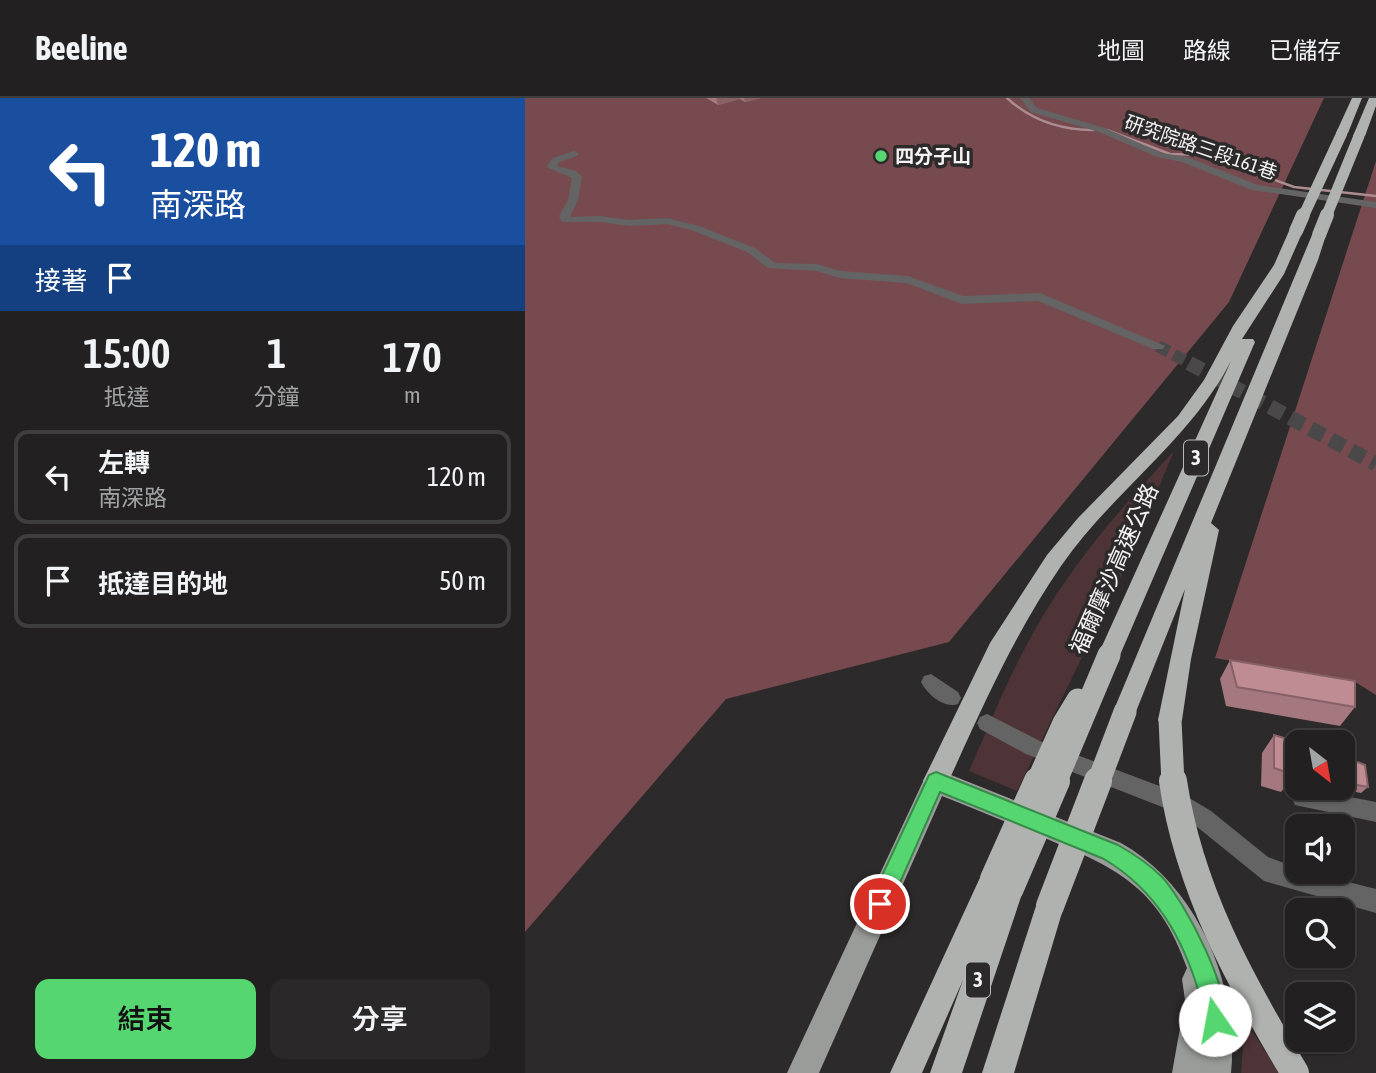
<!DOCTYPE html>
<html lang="zh-TW">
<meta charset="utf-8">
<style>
body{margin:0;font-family:"Asap Condensed","Noto Sans TC",sans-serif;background:#2a2829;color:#f1f3f6;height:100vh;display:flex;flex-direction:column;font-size:26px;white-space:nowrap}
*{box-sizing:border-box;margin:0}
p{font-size:23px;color:#a2a3a5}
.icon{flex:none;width:38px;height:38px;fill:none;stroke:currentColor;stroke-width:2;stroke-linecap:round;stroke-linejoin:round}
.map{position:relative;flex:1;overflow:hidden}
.drawer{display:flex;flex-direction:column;background:#222020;width:525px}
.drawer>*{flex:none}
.guide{background:#1a4fa0;color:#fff;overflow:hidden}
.needle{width:46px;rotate:149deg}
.fabs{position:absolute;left:760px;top:632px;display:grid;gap:14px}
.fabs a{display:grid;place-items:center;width:70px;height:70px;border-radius:14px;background:#222020;box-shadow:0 2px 5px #0004,0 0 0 2px #3f3e3e;font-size:35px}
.pin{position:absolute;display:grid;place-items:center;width:60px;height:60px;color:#fff;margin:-30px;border:4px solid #fff;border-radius:50%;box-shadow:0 2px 7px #0007}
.me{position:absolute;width:77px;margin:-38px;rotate:348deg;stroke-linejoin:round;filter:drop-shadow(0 0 5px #0008)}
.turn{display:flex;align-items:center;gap:24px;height:147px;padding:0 35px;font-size:32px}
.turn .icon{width:91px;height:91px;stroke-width:2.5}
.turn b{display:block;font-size:49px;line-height:60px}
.then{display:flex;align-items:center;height:66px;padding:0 35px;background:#0003;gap:14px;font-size:26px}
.eta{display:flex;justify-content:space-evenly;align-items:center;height:119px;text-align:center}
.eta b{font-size:42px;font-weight:600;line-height:49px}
.action{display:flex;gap:14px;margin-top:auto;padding:14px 35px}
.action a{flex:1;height:80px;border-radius:14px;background:#55d671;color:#111;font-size:28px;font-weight:600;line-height:80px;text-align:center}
.action a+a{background:#2a2829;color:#f1f3f6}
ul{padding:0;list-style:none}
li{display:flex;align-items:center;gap:21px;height:94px;margin:0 14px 10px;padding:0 21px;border:4px solid #3f3e3e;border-radius:14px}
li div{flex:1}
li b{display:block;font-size:26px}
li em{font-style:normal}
header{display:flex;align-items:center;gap:42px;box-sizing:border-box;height:98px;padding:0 35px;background:#222020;border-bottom:2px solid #3f3e3e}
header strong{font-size:33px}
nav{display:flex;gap:38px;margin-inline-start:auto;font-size:24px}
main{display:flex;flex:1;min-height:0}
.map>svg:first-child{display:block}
</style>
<header>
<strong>Beeline</strong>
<nav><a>地圖</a><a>路線</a><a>已儲存</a></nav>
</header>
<main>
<section class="drawer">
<div class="guide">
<div class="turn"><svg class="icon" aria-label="left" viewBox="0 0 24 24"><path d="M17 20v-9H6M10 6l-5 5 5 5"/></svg><div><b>120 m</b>南深路</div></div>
<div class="then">接著<svg class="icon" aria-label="arrive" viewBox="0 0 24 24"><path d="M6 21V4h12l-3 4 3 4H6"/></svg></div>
</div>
<div class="eta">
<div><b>15:00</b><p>抵達</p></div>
<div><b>1</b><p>分鐘</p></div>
<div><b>170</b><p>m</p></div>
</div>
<ul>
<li><svg class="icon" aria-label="left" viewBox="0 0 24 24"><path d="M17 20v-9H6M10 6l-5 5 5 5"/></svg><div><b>左轉</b><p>南深路</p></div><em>120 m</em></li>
<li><svg class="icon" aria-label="arrive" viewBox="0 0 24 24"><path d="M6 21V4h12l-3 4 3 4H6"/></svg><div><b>抵達目的地</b></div><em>50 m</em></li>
</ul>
<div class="action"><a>結束</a><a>分享</a></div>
</section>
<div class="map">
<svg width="851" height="975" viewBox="0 0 851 975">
<rect width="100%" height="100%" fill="#2d2a2b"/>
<g fill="#4e3337">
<path d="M649 353 596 479 492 693 444 673C462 633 478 591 499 552 537 477 592 414 649 353Z"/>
<polygon points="720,922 754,975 716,975"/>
</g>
<g fill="#774a50">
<polygon points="0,0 799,0 704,204 424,544 201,601 0,834"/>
<polygon points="851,63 851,597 832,585 690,560"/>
</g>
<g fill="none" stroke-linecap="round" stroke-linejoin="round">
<g stroke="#ad8c90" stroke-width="2.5">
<path d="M482 0C506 22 536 32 568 32"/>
<polyline points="582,32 645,56 681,57 769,89 851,98"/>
</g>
<polyline stroke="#4b4849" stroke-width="12" stroke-dasharray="12 6" stroke-linecap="butt" points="633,248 668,267"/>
<polyline stroke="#4b4849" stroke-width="15" stroke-dasharray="15 8" stroke-linecap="butt" points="664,265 851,366"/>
<g fill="#636463" fill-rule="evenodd">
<polygon points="495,0 504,0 512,10 580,30 637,55 662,59 733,87 851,104 851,110 727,92 657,64 632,59 574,34 506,14"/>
<polygon points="49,53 54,56 52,58 34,64 32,68 51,73 57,79 53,102 45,119 75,118 104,122 142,120 174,128 230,150 250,165 292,166 315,173 383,178 438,198 515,195 640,248 638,251 628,251 513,203 437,206 381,185 314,180 292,173 243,170 222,154 166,132 142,126 104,128 75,124 37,124 34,118 43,102 47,80 21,69 28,60"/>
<path d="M406 576 433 594 436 600 433 606C419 611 402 596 396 584L399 578Z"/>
<polygon points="462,616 515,643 661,698 686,713 743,759 772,770 772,774 784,774 851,791 851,815 739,783 671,728 645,712 501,656 455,631 452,625 455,619"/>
<polygon points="778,690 851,704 851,724 770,707 767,700 770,693"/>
</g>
<path fill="#9a9c9a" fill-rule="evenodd" d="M411 671 596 745C673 788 715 889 706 975H647L660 902 657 881 662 870C633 788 592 770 517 739 484 725 450 711 417 698L294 975H262L402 675Z"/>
<g fill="#b0b2b0" fill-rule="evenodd">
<polygon points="827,0 837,0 823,35 813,37 811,35"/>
<polygon points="844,0 851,0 851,8 840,38 830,40 828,38"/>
<path d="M771 129 778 133 759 176 717 241H728L730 244 592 564 584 566 576 564 573 557 706 263C664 344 587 394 536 468 488 538 455 615 420 691L411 695 402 691 398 683 465 545 522 457 553 420 653 318 679 282 708 228 749 167 764 133Z"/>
<polygon points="794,133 801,137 793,162 686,425 694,432 666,561 657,622 653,630 645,633 637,630 633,622 660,491 608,621 600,624 592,621 588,614 787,137"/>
<polygon points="469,767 479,771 481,778 485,776 495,780 499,790 437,975 405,975 438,882 397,975 365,975 459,771"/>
<polygon points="525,794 535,798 539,808 489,975 457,975 511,808 515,798"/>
</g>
<g stroke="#b0b2b0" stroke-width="11">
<polyline points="778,119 817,35"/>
<polyline points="801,119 834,38"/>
</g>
<g stroke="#b0b2b0" stroke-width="14">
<polyline points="771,133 778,117"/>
<polyline points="794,137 802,117"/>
</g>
<g stroke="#b0b2b0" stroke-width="23">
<polyline points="645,622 648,685"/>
<polyline points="512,685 539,625 553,602"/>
<polyline points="530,685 584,557"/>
<polyline points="573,685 600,614"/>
</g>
<g stroke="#b0b2b0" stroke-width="28">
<path d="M648 683C664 791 715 883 770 975"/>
<polyline points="469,781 513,683"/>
<polyline points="485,790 531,683"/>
<polyline points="525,808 573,683"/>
</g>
</g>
<g fill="#a4787e">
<polygon points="181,0 236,0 220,4 215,1 193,7"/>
<polygon points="705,562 830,609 815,628 701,608 695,581"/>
<polygon points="749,637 770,677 756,694 736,688 737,655"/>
<polygon points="817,658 843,689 836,695 810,690 817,690"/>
</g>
<g fill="#866267">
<polygon points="191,0 215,0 215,1 193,7"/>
<polygon points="219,0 236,0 220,4"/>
</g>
<g fill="#bf8c93" stroke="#866267" stroke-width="2">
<polygon points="705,562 830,583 830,609 712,589"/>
<polygon points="749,637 769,643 770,677 749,670"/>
<polygon points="817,658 840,667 843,689 817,684"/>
</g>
<path fill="#55d671" stroke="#378b49" stroke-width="2" d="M411 674 593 747C609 756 624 766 637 779 659 802 711 900 698 930L690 933 682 930C677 919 678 908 675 898 658 840 632 793 579 761L415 694 362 814 355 817 347 814 344 806 347 799 404 677Z"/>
<circle fill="#55d671" stroke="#2d2a2b" stroke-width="2.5" cx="356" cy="58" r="7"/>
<g text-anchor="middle" stroke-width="7" stroke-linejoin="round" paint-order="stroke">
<g font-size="19" fill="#f6f4f4" stroke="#2d2a2b">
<text transform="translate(676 49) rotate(19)" y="7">研究院路三段161巷</text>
</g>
<g font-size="19" font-weight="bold" fill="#f6f4f4" stroke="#2d2a2b" text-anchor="start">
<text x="370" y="65">四分子山</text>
</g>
<g fill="#2d2a2b" stroke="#bab7b8" stroke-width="2">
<rect x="659" y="342.5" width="24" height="35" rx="5"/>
<rect x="441" y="864.5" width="24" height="35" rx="5"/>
</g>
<g font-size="21" font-weight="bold" fill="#f6f4f4">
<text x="671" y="367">3</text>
<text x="453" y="889">3</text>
</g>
<g font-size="23" fill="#f6f4f4" stroke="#2d2a2b">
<text transform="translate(589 471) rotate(-66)" y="8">福爾摩沙高速公路</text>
</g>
</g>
</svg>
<div class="fabs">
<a><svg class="needle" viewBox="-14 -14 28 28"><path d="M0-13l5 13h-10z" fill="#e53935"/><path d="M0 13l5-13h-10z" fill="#a2a3a5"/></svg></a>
<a><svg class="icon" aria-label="sound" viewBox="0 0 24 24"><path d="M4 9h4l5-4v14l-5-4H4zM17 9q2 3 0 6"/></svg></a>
<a><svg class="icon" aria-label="search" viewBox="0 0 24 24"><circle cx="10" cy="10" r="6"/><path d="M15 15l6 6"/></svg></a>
<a><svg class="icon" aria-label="layers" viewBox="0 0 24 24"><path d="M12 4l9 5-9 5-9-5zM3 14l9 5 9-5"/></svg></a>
</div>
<div class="pin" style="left:355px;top:806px;background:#d93025"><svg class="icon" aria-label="arrive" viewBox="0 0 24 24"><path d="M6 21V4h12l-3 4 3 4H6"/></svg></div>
<svg class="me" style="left:690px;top:922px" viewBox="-20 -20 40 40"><circle r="19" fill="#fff"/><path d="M0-13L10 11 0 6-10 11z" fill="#55d671"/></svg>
</div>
</main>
